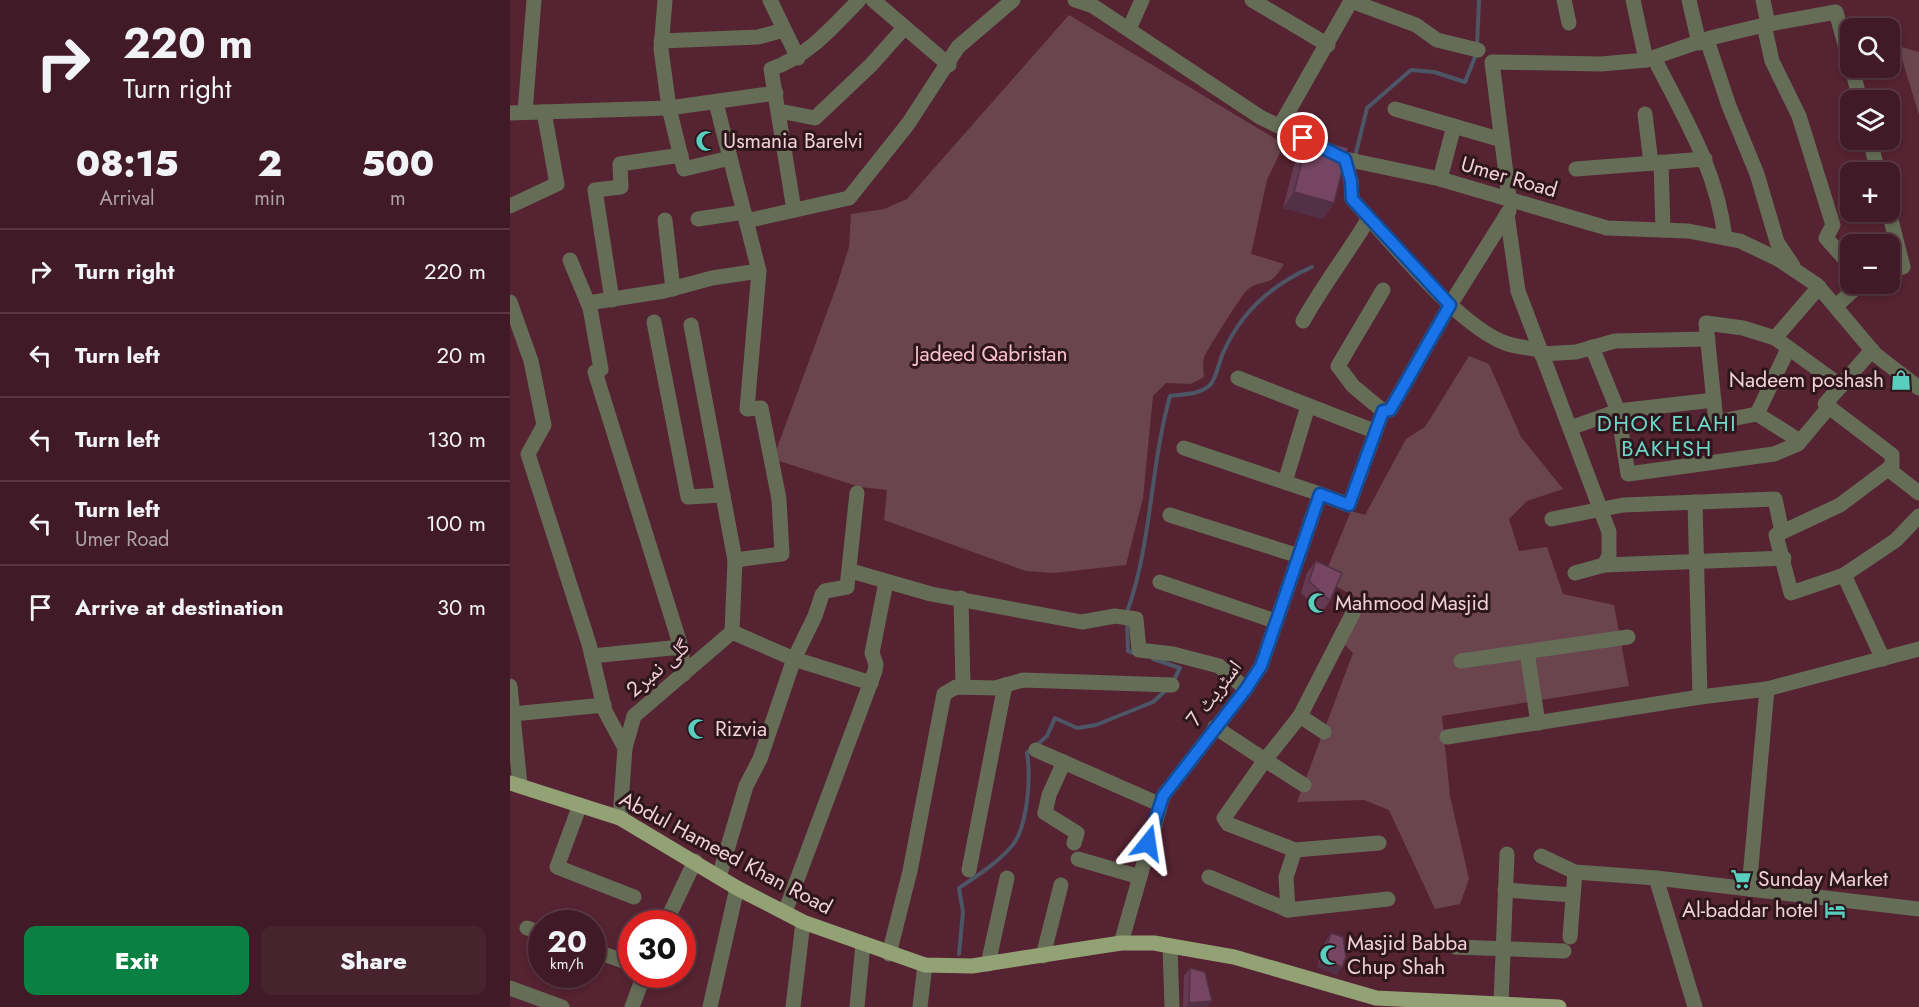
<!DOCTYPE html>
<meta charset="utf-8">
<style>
body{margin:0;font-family:Jost,"Noto Naskh Arabic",sans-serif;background:#47232e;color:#f1f3f6;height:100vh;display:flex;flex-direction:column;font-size:22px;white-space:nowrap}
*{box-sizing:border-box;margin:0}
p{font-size:20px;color:#aea1a7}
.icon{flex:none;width:33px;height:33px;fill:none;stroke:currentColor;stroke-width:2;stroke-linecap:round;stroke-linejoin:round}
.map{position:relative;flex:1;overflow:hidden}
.drawer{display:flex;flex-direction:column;background:#401a26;width:510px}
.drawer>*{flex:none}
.hud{background:#401a26;color:#f1f3f6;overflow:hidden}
.buttons{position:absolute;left:1330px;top:18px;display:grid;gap:12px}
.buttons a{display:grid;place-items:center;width:60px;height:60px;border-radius:12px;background:#401a26;box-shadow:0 3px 9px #0003,0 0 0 2px #593843;font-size:30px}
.speed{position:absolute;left:18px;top:910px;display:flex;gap:12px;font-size:30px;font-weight:700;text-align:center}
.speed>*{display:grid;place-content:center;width:78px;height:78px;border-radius:50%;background:#401a26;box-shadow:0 3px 9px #0003,0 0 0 2px #593843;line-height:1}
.speed small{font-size:15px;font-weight:400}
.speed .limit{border:9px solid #d22;background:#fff;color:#111}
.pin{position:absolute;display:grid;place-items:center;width:51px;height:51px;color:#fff;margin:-26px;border:3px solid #fff;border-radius:50%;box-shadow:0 2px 6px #0007}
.me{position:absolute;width:66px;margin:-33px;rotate:15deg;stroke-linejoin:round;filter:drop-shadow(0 0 4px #0008)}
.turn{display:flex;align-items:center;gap:21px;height:126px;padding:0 24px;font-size:27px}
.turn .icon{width:78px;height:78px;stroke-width:2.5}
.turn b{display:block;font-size:42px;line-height:51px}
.eta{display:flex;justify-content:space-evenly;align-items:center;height:102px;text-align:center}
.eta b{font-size:36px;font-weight:800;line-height:42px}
.action{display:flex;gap:12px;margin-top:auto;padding:12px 24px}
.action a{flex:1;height:69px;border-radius:12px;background:#0b8043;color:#fff;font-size:24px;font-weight:800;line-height:69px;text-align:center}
.action a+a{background:#47232e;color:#f1f3f6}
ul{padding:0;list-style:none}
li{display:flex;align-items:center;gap:18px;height:84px;padding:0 24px;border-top:2px solid #593843}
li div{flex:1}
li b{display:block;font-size:22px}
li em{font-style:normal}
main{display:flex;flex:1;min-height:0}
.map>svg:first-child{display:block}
</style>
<main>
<section class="drawer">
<div class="hud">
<div class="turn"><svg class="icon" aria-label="right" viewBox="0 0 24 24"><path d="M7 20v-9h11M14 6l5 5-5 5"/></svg><div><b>220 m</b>Turn right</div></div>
</div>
<div class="eta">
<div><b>08:15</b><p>Arrival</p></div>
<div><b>2</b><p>min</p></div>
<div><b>500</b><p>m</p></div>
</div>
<ul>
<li><svg class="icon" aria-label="right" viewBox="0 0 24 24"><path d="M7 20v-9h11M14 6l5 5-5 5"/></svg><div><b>Turn right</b></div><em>220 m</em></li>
<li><svg class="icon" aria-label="left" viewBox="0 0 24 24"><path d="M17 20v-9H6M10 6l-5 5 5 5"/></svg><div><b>Turn left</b></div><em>20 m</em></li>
<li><svg class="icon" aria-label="left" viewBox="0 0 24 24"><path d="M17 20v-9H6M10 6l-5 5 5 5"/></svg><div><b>Turn left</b></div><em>130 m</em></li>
<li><svg class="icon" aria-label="left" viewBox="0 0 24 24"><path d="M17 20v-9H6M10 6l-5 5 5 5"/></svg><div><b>Turn left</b><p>Umer Road</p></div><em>100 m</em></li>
<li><svg class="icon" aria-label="arrive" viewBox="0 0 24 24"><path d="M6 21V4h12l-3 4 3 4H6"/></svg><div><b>Arrive at destination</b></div><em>30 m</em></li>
</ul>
<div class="action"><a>Exit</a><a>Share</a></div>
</section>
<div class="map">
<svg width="1409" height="1007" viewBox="0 0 1409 1007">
<rect width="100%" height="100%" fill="#562332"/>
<g fill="#6b454e">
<path d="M559 15 774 144 757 180 741 254 774 264C758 291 756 276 737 290 733 293 695 353 694 358 692 363 694 371 694 377L681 384 656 383 643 396 633 498 616 565 544 573 516 571 374 520 377 490 350 487 263 459 327 285 339 247 341 214 374 209 397 199Z"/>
<polygon points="1388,46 1409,52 1409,115"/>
<polygon points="959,356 979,364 1011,437 1053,489 1017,501 999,519 1009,551 1037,547 1053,594 1104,605 1119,686 932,716 940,796 959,879 950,904 925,909 879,810 854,800 787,802 843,653 831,641 849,599 813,579 841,511 855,515 896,439 915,427"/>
</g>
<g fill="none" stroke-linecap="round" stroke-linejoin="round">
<g stroke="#4d5665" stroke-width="4">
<polyline points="967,45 969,0"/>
<polyline points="845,157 857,108 901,70 924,72 955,82 967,52"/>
<path d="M617 612C642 543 640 467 660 396 674 394 689 395 700 385 707 378 709 360 714 351 732 311 763 284 802 267"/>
<polyline points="617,623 618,651 624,653"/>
<polyline points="643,659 670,668 664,680"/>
<polyline points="527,745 537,736 545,718 567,728 586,725 643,702 655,691"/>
<path d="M449 954 453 912 449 888C467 876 487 863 501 847 518 828 521 777 517 753L521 749"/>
</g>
<g stroke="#656d57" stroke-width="15">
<polyline points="155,0 151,49 159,108 174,169 220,158"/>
<polyline points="260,0 288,58"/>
<polyline points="363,0 439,65"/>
<polyline points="565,0 583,6 750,117 835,159 930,179 1097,228 1178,231 1230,241 1268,259 1307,285 1366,355 1409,388"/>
<polyline points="742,0 818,45"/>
<polyline points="1054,0 1059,23"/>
<polyline points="1123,0 1136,60"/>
<polyline points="1179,0 1189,43"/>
<polyline points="1253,0 1258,24"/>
<polyline points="1254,25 1262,61 1289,116 1323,225 1316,238 1341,266"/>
<polyline points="619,29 632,0"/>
<polyline points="1197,40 1219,106 1247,174 1267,242 1283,266"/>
<polyline points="151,41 248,37 274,30"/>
<path d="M1144 58C1174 117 1207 170 1215 238"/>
<polyline points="1342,68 1350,100"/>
<polyline points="206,103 249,271 237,409 251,408 269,499 272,554 225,560"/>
<polyline points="885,109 992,140"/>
<polyline points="269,111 305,118 361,65 394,28"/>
<polyline points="15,112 24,0"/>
<polyline points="0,113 159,108 266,93"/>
<polyline points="1135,114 1141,163"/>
<polyline points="770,126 841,1 906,25 927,40 968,50"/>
<polyline points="1360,140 1368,172"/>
<path d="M835 159 841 181 842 199C878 238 950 329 998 344 1008 347 1020 348 1030 350"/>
<polyline points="1151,162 1153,230"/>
<polyline points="1066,169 1195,159"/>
<polyline points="930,179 944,126"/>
<polyline points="999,198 982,62 1091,64 1136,60 1200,38 1254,25 1326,12 1341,66"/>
<polyline points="0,206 47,184 34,112"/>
<path d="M284 210 261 69C298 56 322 28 349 0"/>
<polyline points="1379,212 1393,267 1380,270"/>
<polyline points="997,214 1008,291 1099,532 1099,556 1094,565 1065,573"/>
<polyline points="188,219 234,212"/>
<polyline points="155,220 163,289"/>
<polyline points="236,221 339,198 398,124 448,47 503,0"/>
<polyline points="60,260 80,308 91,369 85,372 171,647 174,674"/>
<polyline points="873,290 828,366 843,386 873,411"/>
<polyline points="102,300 85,190 111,187 110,164 171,155"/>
<polyline points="0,302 21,361 34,425 18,454 79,644 95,711 115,748"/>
<polyline points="78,303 154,291 202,278 249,271"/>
<polyline points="1326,306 1350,284"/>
<path d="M793 321C813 285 838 253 859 218"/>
<polyline points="144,322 178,497 213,495"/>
<polyline points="181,325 225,560 222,632"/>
<polyline points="1265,338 1309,287"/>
<polyline points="1082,347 1108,411 1118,474 1264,454 1288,444 1319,407"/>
<polyline points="1362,350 1315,404 1382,455 1382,466 1330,505 1266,535 1281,593 1334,575 1386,540 1409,516"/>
<polyline points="1031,354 1066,352 1105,341 1198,339"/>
<polyline points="728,378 864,431"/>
<polyline points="1247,414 1278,349"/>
<polyline points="1060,428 1108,411 1204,400"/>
<polyline points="1290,441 1247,414 1206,422 1196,323 1233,328 1265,338 1331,386"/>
<polyline points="1378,469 1409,493"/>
<polyline points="775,482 798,406"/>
<polyline points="810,494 839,505 873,411 880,410 940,305 999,211"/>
<polyline points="1185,502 1190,697"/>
<polyline points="660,515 789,556"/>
<polyline points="1042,519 1113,505 1265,499 1272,532"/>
<polyline points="1094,565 1274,558"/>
<polyline points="341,571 421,594 572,622 605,616 626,619 629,650 663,654 709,666 736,689"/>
<polyline points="1334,575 1373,659"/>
<polyline points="650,582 765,621"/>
<polyline points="451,598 453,687"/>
<polyline points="222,632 284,659 361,683"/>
<polyline points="1017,652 1028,723"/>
<polyline points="82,656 171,647"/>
<polyline points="951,661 1118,637"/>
<polyline points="0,686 10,785"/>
<polyline points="1257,689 1409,649"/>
<polyline points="3,714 94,705"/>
<polyline points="790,716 814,732"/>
<polyline points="705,727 755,760 790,716 843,613"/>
<polyline points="937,737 1190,697 1257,689 1239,889"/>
<polyline points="526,750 649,804"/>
<polyline points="554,762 539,795 535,813 567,833 564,843"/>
<polyline points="70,805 47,867 124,897"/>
<polyline points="110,818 115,748 124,716 222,632"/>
<polyline points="785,850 869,843"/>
<polyline points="1031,856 1065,872 1146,878 1409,909"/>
<polyline points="568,859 630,877"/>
<polyline points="459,870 495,685"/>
<polyline points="209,877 236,786 250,759 284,659 305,616 312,595 315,591 337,587 347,493"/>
<polyline points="699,877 778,910 776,877 785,850 718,824 714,818 755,760 794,785"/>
<polyline points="1146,878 1185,1007"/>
<polyline points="995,890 1063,895"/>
<polyline points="778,910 878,899"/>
<polyline points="275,912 365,671 366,664 362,653 376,582"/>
<polyline points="155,924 185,861"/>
<polyline points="17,928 32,933"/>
<polyline points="1060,937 1065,872"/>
<polyline points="611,943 653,796 736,689 751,666 810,494 674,448"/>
<polyline points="660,946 662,1007"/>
<polyline points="945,947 1054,951"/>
<polyline points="82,950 122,964"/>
<polyline points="379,954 400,871 434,694 446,687 485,688 513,680 662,685"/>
<polyline points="533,956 551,885"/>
<polyline points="478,964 497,878"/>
<polyline points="0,988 52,1007"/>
<polyline points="991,1004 997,854"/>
<polyline points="122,1007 134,975"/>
<polyline points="200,1007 227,888"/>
<polyline points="283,1007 293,922"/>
<polyline points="347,1007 353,944"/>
<polyline points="410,1007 415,965"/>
</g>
<polyline stroke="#92a275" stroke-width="15" points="0,783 110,818 227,888 293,922 415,965 462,966 611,943 644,943 724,957 866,998 1049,1007"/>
</g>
<g fill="#653b54">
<polygon points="798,138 813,219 773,208 787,154"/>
<polygon points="806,561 820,601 811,613 791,593 797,573"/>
<polygon points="821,933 827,975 807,967 816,941"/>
<polygon points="680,968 702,1001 697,1007 673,1007 674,976"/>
</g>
<g fill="#523045">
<polygon points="784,192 824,203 813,219 773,208"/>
<polygon points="812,959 832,967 827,975 807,967"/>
<polygon points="702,1001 697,1007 676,1007 679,1003"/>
</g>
<g fill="#754562" stroke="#523045" stroke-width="1.5">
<polygon points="798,138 838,148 824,203 784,192"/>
<polygon points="806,561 832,573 820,601 799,581"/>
<polygon points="821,933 833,937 836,957 832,967 812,959"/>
<polygon points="680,968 695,972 702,1001 679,1003"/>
</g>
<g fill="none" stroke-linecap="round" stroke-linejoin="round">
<g stroke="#114b97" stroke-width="15">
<polyline id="route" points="638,843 653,796 736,689 751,666 810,494 839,505 873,411 880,410 940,305 842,199 841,181 835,159 793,138"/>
</g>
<use href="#route" stroke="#1a73e8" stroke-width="10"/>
</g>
<defs>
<g id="mosque-bare" transform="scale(1.62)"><path d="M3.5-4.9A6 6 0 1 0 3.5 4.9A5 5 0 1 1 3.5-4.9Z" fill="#59cebf" stroke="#2d161c" stroke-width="2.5" paint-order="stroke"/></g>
<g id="shop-bare" transform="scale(1.62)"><path d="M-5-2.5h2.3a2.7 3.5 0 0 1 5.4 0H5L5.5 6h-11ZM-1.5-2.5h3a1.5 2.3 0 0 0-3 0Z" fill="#59cebf" stroke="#2d161c" stroke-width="2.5" paint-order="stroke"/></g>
<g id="supermarket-bare" transform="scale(1.62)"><path d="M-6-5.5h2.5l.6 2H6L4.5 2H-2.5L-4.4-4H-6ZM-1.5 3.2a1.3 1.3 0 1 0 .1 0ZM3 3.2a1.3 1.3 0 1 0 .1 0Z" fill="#59cebf" stroke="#2d161c" stroke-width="2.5" paint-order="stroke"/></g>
<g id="hotel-bare" transform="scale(1.62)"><path d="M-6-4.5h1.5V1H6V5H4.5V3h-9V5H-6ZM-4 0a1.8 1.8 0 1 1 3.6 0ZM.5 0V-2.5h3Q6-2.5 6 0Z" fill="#59cebf" stroke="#2d161c" stroke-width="2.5" paint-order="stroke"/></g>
</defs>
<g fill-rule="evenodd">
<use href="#mosque-bare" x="196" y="141"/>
<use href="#shop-bare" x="1391" y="380"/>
<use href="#mosque-bare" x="808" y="603"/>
<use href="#mosque-bare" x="188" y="729"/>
<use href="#supermarket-bare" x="1231" y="879"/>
<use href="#hotel-bare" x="1325" y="910"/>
<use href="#mosque-bare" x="820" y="955"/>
</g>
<g text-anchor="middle" stroke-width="6" stroke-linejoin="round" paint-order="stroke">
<g font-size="21" fill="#f1d0d6" stroke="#2d161c" text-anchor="start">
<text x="213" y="148">Usmania Barelvi</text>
<text x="1374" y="387" text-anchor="end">Nadeem poshash</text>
<text x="825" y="610">Mahmood Masjid</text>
<text x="205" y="736">Rizvia</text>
<text x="1248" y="886">Sunday Market</text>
<text x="1308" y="917" text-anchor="end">Al-baddar hotel</text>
<text x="837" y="950">Masjid Babba<tspan x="837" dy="24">Chup Shah</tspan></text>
</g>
<g font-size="21" fill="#f1d0d6" stroke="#2d161c">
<text transform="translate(999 177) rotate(16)" y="7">Umer Road</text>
<text transform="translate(148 668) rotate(-41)" y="7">گلی نمبر2</text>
<text transform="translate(704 693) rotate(-53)" y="7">اسٹریٹ 7</text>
<text transform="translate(216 853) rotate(28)" y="7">Abdul Hameed Khan Road</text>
</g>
<g font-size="21" fill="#fcc3cf" stroke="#2d161c">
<text x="481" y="361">Jadeed Qabristan</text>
</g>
<g font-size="22" letter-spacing="1.5" fill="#6fd7c9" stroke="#2d161c">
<text x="1157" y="431">DHOK ELAHI<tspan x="1157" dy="25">BAKHSH</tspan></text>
</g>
</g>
</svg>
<div class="buttons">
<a><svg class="icon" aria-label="search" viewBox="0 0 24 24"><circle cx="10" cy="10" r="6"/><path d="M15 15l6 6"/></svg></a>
<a><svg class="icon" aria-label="layers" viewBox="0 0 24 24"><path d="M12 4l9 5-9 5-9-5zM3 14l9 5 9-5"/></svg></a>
<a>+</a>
<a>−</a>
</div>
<div class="speed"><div>20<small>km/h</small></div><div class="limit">30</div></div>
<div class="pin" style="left:793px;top:138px;background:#d93025"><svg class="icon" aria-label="arrive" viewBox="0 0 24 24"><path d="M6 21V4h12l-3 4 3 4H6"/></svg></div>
<svg class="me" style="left:638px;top:843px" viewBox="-20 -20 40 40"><path d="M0-17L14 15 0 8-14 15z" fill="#1a73e8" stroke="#fff" stroke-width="4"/></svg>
</div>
</main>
